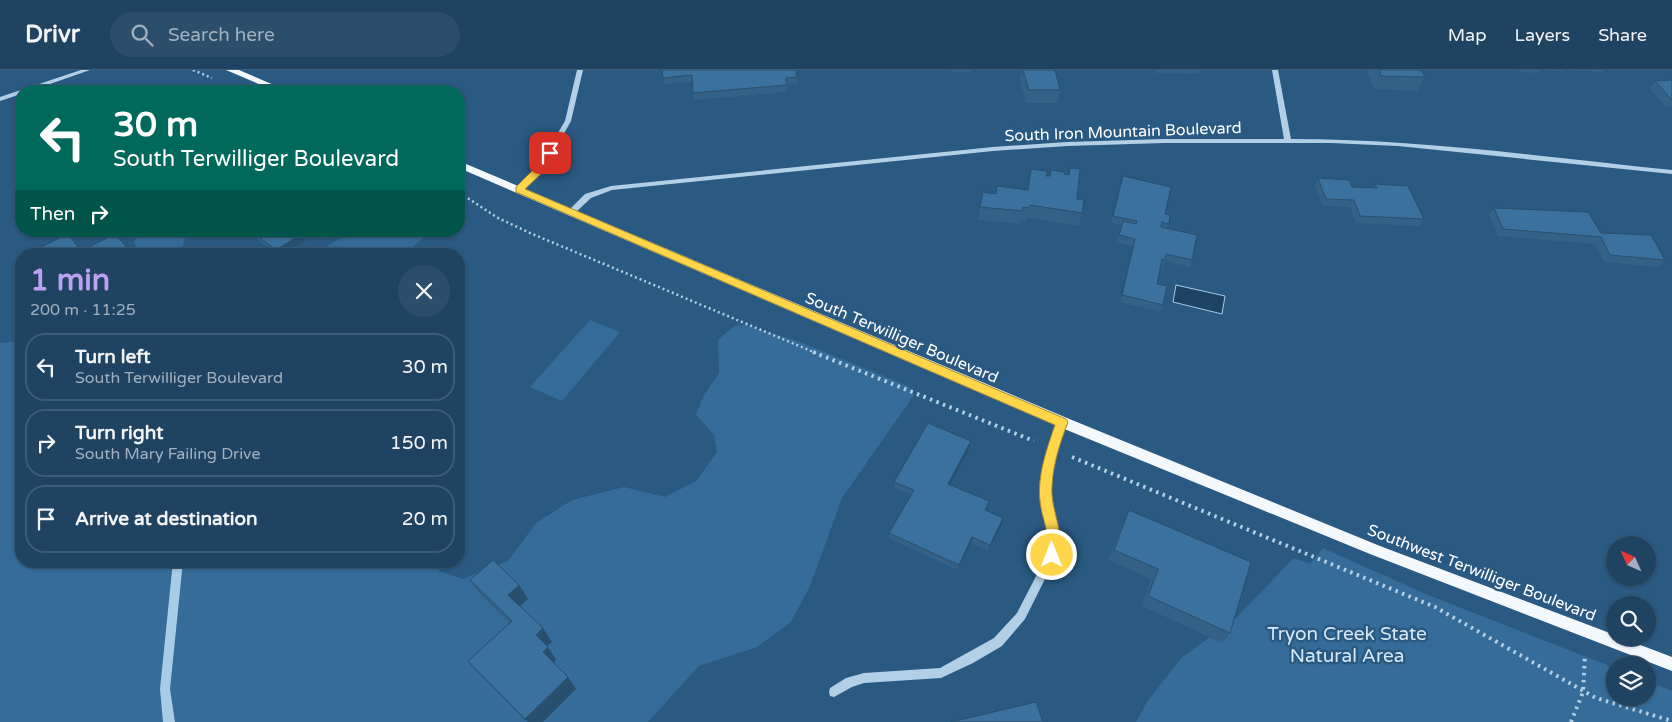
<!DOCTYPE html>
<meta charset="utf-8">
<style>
body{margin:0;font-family:"Varela Round",sans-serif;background:#2d4e6b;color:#f1f3f6;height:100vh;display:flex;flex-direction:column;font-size:19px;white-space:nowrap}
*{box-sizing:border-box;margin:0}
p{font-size:16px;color:#a2b0be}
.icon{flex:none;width:28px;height:28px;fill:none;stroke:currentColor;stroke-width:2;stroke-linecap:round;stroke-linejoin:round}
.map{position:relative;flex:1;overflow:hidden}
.side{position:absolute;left:15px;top:178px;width:450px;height:320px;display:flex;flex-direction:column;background:#204362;border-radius:20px;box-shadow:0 1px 4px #0004,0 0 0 1px #3d5c77}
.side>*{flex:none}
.top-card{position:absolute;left:15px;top:15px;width:450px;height:152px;border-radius:20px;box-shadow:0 1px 4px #0004,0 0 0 1px #3d5c77;background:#00695c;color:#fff;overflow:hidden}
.needle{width:32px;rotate:315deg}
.controls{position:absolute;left:1606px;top:466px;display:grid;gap:10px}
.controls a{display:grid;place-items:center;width:50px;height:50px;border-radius:50%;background:#204362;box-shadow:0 1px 4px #0004,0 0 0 1px #3d5c77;font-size:25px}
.pin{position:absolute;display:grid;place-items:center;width:42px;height:42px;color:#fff;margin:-21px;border-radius:10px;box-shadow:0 2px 8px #0006}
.me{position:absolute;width:55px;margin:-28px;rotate:0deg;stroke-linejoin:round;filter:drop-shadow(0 0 4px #0008)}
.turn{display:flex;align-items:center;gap:18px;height:105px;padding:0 15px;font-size:22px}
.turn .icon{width:65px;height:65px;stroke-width:2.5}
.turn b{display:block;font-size:35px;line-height:42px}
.then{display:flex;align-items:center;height:48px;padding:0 15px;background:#0003;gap:10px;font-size:19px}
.round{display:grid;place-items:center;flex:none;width:52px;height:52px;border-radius:26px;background:#2d4e6b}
.overview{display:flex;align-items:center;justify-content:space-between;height:85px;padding:0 15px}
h1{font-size:30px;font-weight:700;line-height:38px;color:#bca0f2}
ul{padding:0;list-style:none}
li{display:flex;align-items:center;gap:15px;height:68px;margin:0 10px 8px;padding:0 5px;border:2px solid #3d5c77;border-radius:20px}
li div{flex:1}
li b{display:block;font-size:19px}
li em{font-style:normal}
header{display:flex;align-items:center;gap:30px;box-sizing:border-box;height:70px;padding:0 25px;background:#204362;border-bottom:1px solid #3d5c77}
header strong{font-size:24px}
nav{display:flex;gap:28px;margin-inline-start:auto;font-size:18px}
.search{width:350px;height:45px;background:#2d4e6b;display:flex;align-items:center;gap:12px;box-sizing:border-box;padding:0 18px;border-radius:28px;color:#a2b0be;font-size:19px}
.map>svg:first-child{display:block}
</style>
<header>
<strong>Drivr</strong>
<div class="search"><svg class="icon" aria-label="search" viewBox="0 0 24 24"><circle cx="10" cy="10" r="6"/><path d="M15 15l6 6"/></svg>Search here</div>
<nav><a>Map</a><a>Layers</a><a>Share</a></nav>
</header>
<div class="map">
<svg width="1672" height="652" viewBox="0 0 1672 652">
<rect width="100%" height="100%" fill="#2a5982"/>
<g fill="#356c99">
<polygon points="139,161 187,161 183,176 178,184 139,184 134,172"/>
<polygon points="352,161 431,161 405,184 314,184"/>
<polygon points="590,250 620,262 562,331 530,317"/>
<polygon points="746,255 800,272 908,316 914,325 842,428 810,516 791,552 757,577 699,596 648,652 0,652 0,273 21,271 21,491 439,491 439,501 462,509 508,491 536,453 572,430 624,417 665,427 696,411 717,382 714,365 696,345 704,325 719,303 718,270 734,256"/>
<polygon points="1323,478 1428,525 1615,598 1615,628 1648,628 1648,611 1672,621 1672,652 1136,652 1147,632 1181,588 1236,548 1294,488 1310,494"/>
</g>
<polygon fill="#1e4263" stroke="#a8cbe6" points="1176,215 1225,226 1222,244 1173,232"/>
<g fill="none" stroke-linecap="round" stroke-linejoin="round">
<polygon fill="#a8cbe6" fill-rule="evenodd" points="173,491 183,491 170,619 175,652 163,652 160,619"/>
<g stroke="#b3cfe6" stroke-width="2.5" stroke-dasharray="2 3" stroke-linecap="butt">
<polyline points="193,0 212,8"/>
<polyline points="459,125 463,125 498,148 530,163 816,283"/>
</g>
<g stroke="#b3cfe6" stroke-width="4" stroke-dasharray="2.5 4.5" stroke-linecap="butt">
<polyline points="813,282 1034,371"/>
<polyline points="1072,387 1435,537 1596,628 1672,651"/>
<polyline points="1571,652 1583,622 1585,585"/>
</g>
<g fill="#b3cfe6" fill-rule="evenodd">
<polygon points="81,0 90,0 30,21 21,21 21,24 0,31 0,27"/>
<polygon points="577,0 583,0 571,51 543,101 522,122 516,122 516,118 537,98 565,51"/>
<path d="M1272 0H1278L1291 69C1418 69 1545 87 1672 100V104L1398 76 1331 73H1164L1067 76 993 81 612 120 591 128 574 144 571 145 567 142 585 124 611 116 993 77 1067 72 1164 69H1284Z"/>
<polygon points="1062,348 1065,349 1066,352 1058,378 1050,416 1051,431 1059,470 1057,485 1025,549 1002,576 973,593 941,608 864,613 852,617 834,627 830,626 829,622 830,618 846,608 864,603 940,598 994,568 1017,543 1047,485 1049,470 1041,431 1040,416 1048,378 1058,352 1059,349"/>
</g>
<g fill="#f3f8fd" fill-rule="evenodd">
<polygon points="226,0 239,0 288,21 275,21"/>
<polygon points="459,91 1067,348 1380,476 1615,565 1615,568 1622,568 1672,587 1672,601 1370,484 1057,356 459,98"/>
</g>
</g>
<g fill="#336188">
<polygon points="662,0 797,7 797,14 787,15 787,22 694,30 692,12 664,14"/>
<polygon points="951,0 972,0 971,2 951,2"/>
<polygon points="1021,0 1055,0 1060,20 1057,33 1026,33 1020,10 1021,3"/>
<polygon points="1155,0 1199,0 1198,4 1156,3"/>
<polygon points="1366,0 1421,0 1425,7 1417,21 1374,19"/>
<polygon points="1518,0 1541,0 1539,3 1519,2"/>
<polygon points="1552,0 1605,0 1604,2 1563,0 1562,2"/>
<polygon points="1672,10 1672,37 1666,37 1649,18 1655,11"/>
<polygon points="1070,98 1077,129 1082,143 1079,156 1027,148 1026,151 1021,150 1020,154 978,150 983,122 996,124 1027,120 1031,99 1046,106 1050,106 1051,100 1068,105"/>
<polygon points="1318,108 1352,117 1373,118 1375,114 1424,149 1419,156 1356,153 1350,137 1322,136 1315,115"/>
<polygon points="1121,113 1165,144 1169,154 1167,158 1192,190 1190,197 1165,191 1163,197 1160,196 1157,214 1163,235 1161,242 1120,232 1133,176 1117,172 1121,155 1111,153"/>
<polygon points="1494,138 1601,163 1665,190 1658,197 1604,192 1595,174 1498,166 1489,145"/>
<polygon points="247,161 305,161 301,164 305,171 284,184 276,184"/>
<polygon points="315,161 339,161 326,170"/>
<polygon points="971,371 970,377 950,414 989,431 986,440 1003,448 1002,454 988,481 971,473 957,500 889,468 889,463 911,425 894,418 894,412"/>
<polygon points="1129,440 1230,563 1222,573 1142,536 1151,509 1108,490 1124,451"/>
<polygon points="470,510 519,515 528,529 520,536 552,572 547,576 556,590 554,592 576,619 543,652 527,652 479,604 468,591 510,554 480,524"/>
</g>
<g fill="#294f6f">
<polygon points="296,161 305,161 298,165"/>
<polygon points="324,161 339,161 326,170 322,163"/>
<polygon points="301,164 305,171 284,184 278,184 276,180"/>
<polygon points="971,371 970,377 947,420 948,414"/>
<polygon points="1003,448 1002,454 988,481 990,475"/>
<polygon points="972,467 971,473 957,500 959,495"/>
<polygon points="519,515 528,529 517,539 508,525"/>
<polygon points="543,558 552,572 544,578 536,565"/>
<polygon points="548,577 556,590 551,595 543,582"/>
<polygon points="568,607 576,619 543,652 528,652 525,649"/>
</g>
<g fill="#3b719e" stroke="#294f6f">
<polygon points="662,0 796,0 797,7 786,8 787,15 693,23 692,5 663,8"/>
<polygon points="1023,0 1055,0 1060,20 1029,20"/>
<polygon points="1379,0 1421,0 1425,7 1381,6"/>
<polygon points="1672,10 1672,30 1655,11"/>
<polygon points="1070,98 1080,99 1077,129 1084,130 1082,143 1030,135 1029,138 1023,137 1023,141 980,137 983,122 996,124 997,116 1028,120 1031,99 1047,101 1046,106 1050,106 1051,100 1064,102 1064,104 1069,105"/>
<polygon points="1123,106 1171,117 1165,144 1170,145 1169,154 1162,152 1161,157 1197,165 1192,190 1166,184 1165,190 1162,189 1157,214 1167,216 1163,235 1122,225 1135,169 1119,165 1123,151 1136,154 1137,151 1113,146"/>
<polygon points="1318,108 1349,110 1352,117 1377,118 1375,114 1408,116 1424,149 1360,146 1354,130 1326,129"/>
<polygon points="1494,138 1588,142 1601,163 1651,165 1665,190 1610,185 1601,167 1503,159"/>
<polygon points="251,161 298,161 301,164 276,180"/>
<polygon points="68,164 81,181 115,164 130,181 125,184 32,184 31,182"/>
<polygon points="928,353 971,371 948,414 989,431 985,440 1003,448 990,475 972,467 959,495 889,463 914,420 894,412"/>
<polygon points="1129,440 1251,492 1230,563 1148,526 1158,499 1114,480"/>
<polygon points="493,490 519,515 508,525 543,558 536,565 548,577 543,582 568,607 525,649 468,591 512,551 470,510"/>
<polygon points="1036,632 1043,652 951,652"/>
</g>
<path fill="#ffd54a" stroke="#a68a30" d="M550 80 554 83 543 102 525 119 1066 349 1068 352C1060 373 1053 394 1052 416 1050 440 1067 466 1057 489L1052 491 1048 489C1045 482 1048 477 1048 470 1047 457 1041 444 1040 431 1037 406 1047 378 1055 355L516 122V117L536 97 546 81Z"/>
<g text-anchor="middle" stroke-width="5" stroke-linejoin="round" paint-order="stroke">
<g font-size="16" fill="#fff" stroke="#2a5982">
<text transform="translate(1123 61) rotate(-2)" y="6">South Iron Mountain Boulevard</text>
<text transform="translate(902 267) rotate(23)" y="6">South Terwilliger Boulevard</text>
<text transform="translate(1482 502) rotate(21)" y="6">Southwest Terwilliger Boulevard</text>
</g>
<g font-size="19" fill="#d6e7f5" stroke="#2a5982">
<text x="1347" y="570">Tryon Creek State<tspan x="1347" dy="22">Natural Area</tspan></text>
</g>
</g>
</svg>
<div class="controls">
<a><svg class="needle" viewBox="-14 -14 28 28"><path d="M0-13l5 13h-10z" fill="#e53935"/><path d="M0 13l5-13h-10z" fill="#a2b0be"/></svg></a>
<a><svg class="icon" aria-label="search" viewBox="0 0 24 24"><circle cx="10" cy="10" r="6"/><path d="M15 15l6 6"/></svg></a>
<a><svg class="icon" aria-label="layers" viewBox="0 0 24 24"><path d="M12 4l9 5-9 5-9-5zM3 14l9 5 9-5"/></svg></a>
</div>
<div class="pin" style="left:550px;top:83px;background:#d93025"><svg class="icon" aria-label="arrive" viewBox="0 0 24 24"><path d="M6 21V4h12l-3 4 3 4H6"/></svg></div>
<svg class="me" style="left:1052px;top:485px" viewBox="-20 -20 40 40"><circle r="17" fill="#ffd54a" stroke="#fff" stroke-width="3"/><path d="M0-11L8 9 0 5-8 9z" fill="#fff"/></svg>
<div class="top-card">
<div class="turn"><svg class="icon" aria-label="left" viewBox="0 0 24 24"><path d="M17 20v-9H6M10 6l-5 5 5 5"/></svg><div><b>30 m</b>South Terwilliger Boulevard</div></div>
<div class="then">Then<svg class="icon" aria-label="right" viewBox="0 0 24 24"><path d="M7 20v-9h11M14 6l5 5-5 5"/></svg></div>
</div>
<section class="side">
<div class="overview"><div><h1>1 min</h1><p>200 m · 11:25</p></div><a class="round"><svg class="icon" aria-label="close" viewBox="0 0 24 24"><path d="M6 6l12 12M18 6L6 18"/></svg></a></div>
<ul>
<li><svg class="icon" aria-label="left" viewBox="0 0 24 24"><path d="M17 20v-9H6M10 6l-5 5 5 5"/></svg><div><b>Turn left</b><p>South Terwilliger Boulevard</p></div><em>30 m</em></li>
<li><svg class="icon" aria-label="right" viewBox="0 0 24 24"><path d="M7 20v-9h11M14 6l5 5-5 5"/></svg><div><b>Turn right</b><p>South Mary Failing Drive</p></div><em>150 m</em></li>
<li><svg class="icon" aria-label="arrive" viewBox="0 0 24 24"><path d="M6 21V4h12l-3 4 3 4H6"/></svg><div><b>Arrive at destination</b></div><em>20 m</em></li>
</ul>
</section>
</div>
